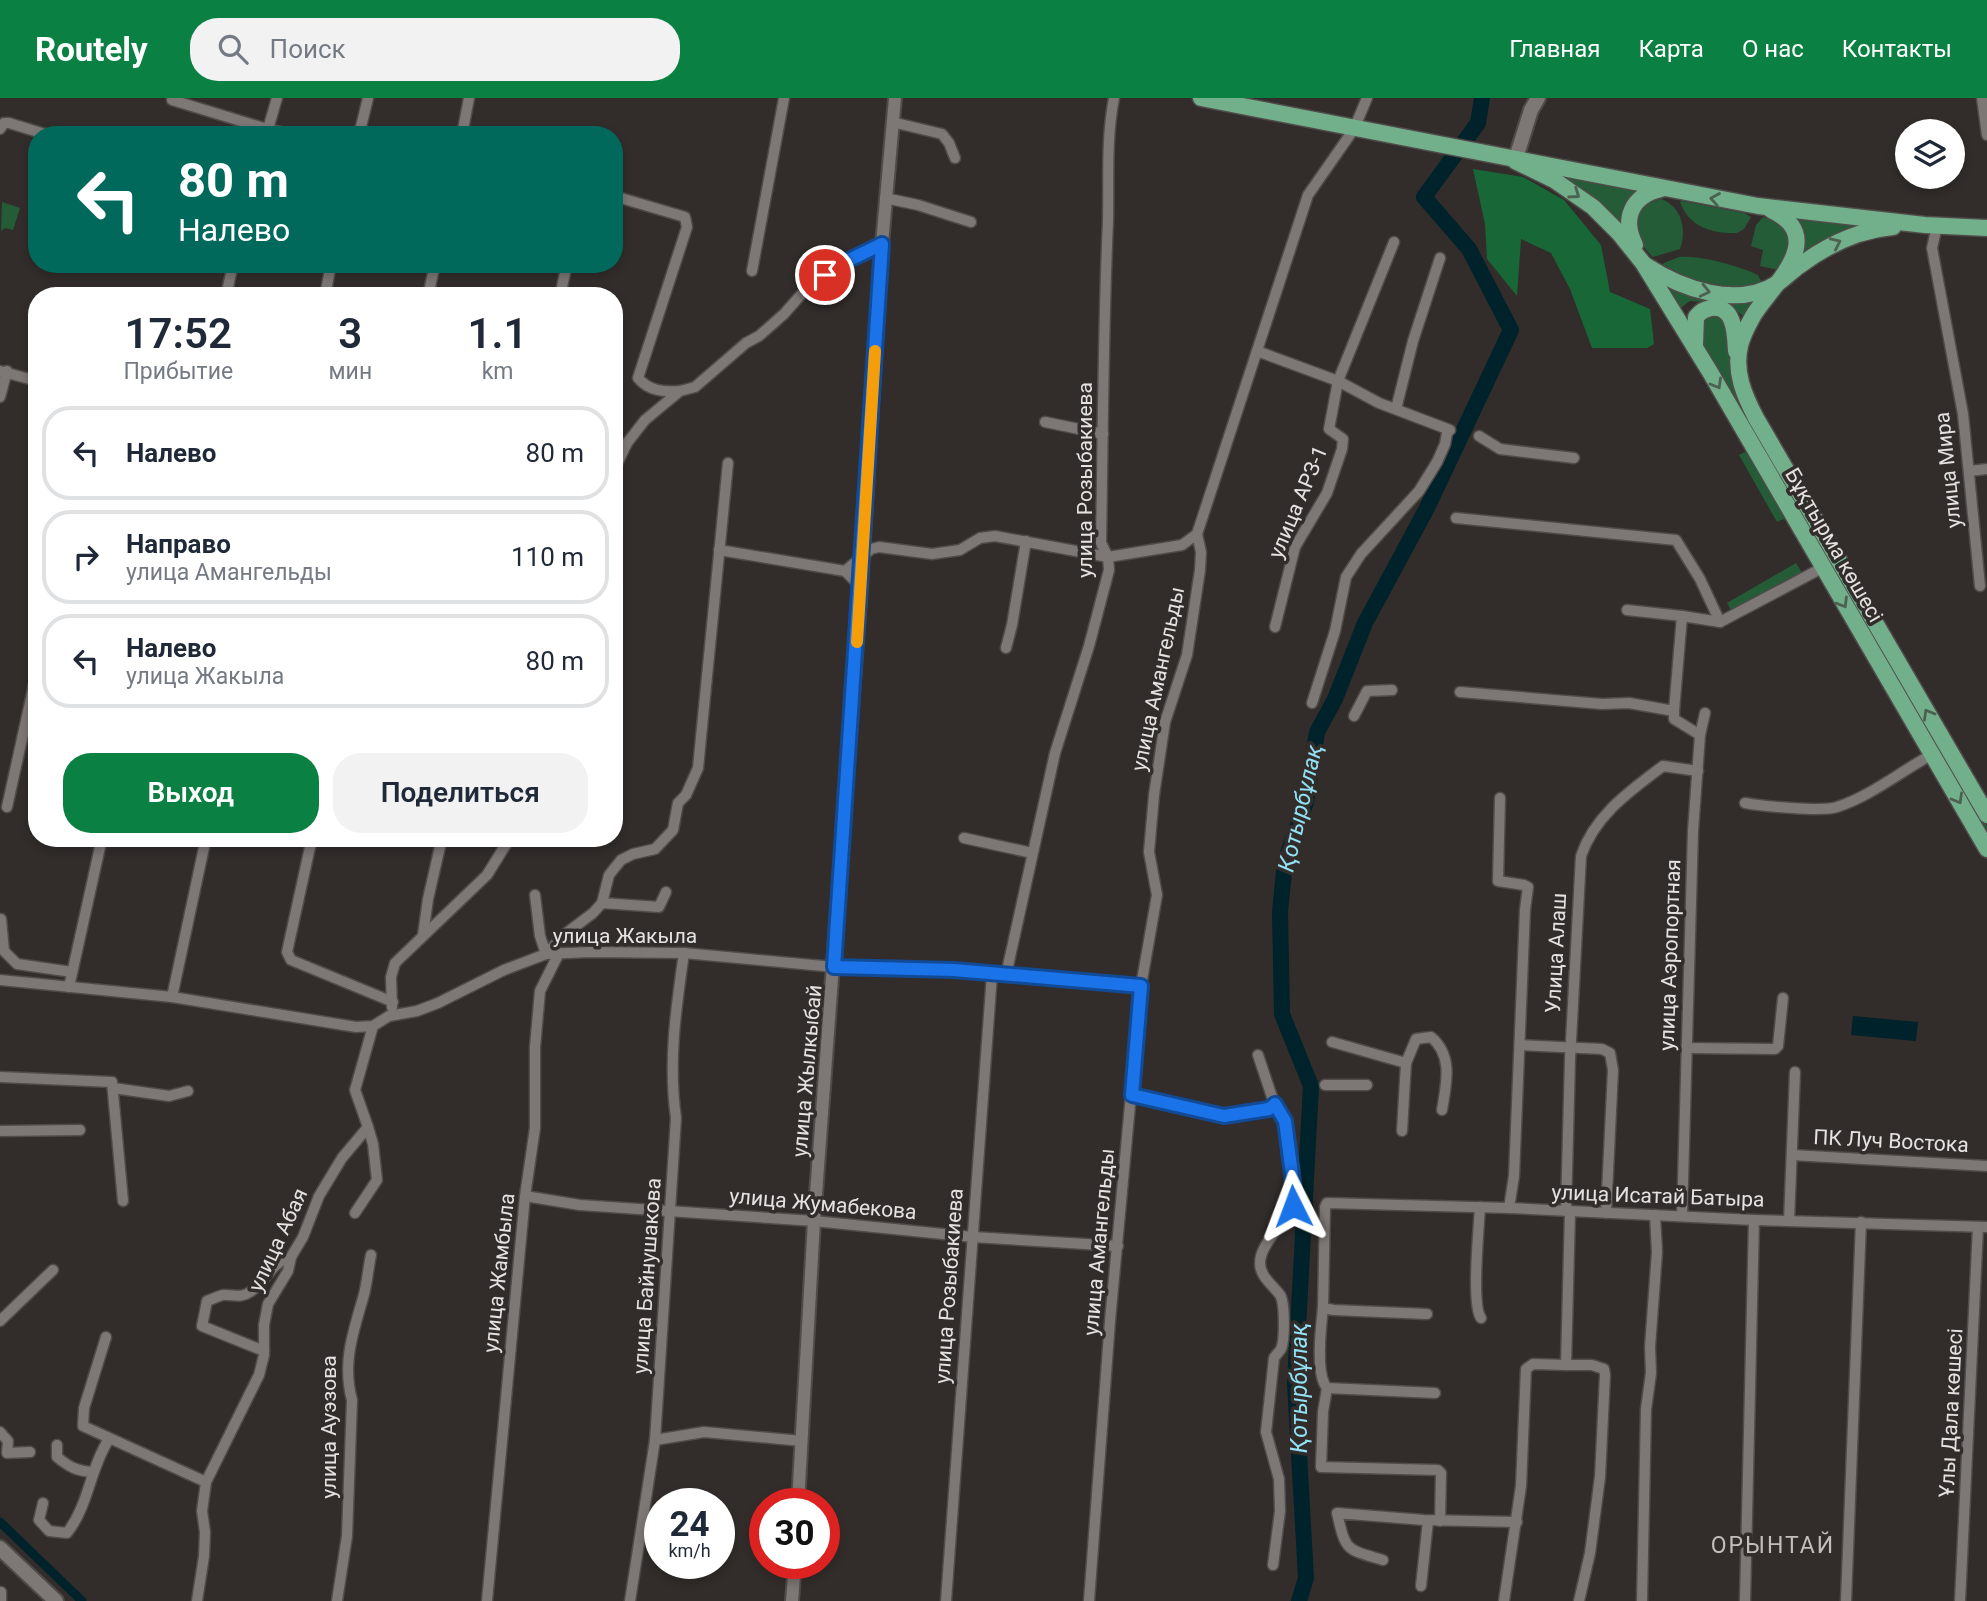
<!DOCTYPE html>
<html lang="ru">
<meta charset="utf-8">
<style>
body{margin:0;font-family:Roboto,sans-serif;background:#f2f2f3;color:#1f2937;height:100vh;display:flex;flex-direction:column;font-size:26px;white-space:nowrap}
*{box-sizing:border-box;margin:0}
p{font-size:23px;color:#747a83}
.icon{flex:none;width:38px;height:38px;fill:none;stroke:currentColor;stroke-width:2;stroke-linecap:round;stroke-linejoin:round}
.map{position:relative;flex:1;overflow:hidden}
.side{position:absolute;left:28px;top:189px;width:595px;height:560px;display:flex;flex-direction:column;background:#fff;border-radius:28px;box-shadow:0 4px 10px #0003}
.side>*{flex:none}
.top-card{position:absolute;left:28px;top:28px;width:595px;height:147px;border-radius:28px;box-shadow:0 4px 10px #0003;background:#00695c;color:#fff;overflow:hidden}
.controls{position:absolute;left:1895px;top:21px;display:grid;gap:14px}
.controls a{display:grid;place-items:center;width:70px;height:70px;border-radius:50%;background:#fff;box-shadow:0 4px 10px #0003;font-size:35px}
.speed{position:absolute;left:644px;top:1390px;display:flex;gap:14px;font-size:35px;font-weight:700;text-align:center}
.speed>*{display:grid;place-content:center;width:91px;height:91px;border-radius:50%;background:#fff;box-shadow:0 4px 10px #0003;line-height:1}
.speed small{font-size:18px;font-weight:400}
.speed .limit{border:10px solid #d22;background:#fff;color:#111}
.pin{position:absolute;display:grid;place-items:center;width:60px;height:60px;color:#fff;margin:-30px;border:4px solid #fff;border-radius:50%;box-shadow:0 2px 7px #0007}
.me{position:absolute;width:77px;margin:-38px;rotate:357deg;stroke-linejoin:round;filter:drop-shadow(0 0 5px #0008)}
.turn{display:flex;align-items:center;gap:24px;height:147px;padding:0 35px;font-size:32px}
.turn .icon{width:91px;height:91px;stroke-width:2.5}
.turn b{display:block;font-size:49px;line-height:60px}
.eta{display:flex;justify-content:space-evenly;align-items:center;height:119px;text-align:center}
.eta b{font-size:42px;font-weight:600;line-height:49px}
.primary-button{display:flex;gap:14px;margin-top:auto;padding:14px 35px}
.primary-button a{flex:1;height:80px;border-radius:28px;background:#0b8043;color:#fff;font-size:28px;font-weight:600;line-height:80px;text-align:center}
.primary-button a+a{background:#f2f2f3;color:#1f2937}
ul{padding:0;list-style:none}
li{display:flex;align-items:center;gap:21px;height:94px;margin:0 14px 10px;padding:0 21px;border:4px solid #e0e1e3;border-radius:28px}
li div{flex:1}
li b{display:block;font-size:26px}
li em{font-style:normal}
header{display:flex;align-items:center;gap:42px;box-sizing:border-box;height:98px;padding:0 35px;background:#0b8043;color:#fff}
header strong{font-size:33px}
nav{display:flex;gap:38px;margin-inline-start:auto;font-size:24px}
.search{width:490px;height:63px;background:#f2f2f3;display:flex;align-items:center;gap:18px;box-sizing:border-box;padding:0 24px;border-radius:28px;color:#747a83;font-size:26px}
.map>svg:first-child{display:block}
</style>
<header>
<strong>Routely</strong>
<div class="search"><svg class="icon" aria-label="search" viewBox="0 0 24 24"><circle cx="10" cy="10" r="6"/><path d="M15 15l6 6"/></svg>Поиск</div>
<nav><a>Главная</a><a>Карта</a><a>О нас</a><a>Контакты</a></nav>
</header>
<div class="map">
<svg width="1987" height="1503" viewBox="0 0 1987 1503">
<rect width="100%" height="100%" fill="#322d2b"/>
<g fill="#235c36">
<polygon points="1558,75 1638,94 1626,132 1601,104"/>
<path d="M1661 101C1682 108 1687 133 1680 151L1653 159C1637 146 1634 125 1643 107Z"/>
<path d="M1682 103 1744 115 1751 119 1744 131 1737 135C1712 136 1689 129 1680 104Z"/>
<polygon points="2,104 20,110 13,132 5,130 1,133"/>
<path d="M1763 119C1778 123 1784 129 1791 143L1782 170 1774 171 1760 168 1763 152 1751 148 1756 127Z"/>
<polygon points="1793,120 1860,128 1803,157 1803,138"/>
<path d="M1679 159C1700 157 1739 168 1758 177L1762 185C1719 197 1700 187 1661 169L1664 165Z"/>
<path d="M1654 174 1685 192 1763 197 1746 221C1732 205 1710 204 1690 203L1678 212Z"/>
<polygon points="1725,215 1744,307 1987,728 1987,738 1705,253 1689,219"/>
<polygon points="1747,353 1786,420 1777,424 1739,357"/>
<polygon points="1796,465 1802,475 1731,512 1727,505"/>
</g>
<polygon fill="#176737" points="1473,71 1523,79 1564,102 1601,147 1610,194 1650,211 1654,246 1647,250 1592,250 1570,191 1551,155 1521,141 1517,198 1487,161 1485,126"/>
<polygon fill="#00222a" points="1853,918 1918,924 1916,943 1851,937"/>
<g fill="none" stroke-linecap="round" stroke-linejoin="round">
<polyline stroke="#00222a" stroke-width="9" points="0,1424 82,1503"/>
<polyline stroke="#00222a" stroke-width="16" points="1299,1503 1306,1480 1295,1285 1311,988 1282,916 1280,814 1285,764 1306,704 1317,634 1335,601 1365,525 1427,410 1511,232 1469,151 1424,99 1478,25 1482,0"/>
<g stroke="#4f4b49" stroke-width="13">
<g id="minor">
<polyline points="1982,0 1987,37"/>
<polyline points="172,2 267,31"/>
<polyline points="892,24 942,36 949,45 955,60"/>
<polyline points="0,31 4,25 9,25 48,37"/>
<polyline points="268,31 277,0"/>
<polyline points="265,35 268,31 293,37"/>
<polyline points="359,37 368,0"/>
<polyline points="462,37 469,0"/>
<path d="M614 98 685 119 687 129 638 280C649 293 663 294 680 293"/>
<polyline points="885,100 918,107 971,124"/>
<polyline points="1937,128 1932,150 1963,316 1980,488"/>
<polyline points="752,173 784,0"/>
<polyline points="226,198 233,166"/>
<polyline points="325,198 331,166"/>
<polyline points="428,198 435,166"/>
<polyline points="560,198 567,166"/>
<polyline points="1257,253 1338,283 1379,305 1450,332 1447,335 1445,346 1437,364 1419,393 1361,456 1346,479 1335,533 1312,605"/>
<polyline points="0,273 37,283"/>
<polyline points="0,299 7,273"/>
<polyline points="1396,311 1413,243 1440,160"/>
<polyline points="1045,324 1103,336"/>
<polyline points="1479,338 1500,351 1574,360"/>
<polyline points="614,372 627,345 645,322 680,293 695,289 746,245 759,238 784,216 806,191 845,164 882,146"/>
<polyline points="1969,373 1987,371"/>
<polyline points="1456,420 1676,442 1700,481 1720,524"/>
<polyline points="719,452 845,473 871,451 879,449 932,456 960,452 980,440 995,438 1108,459 1182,447 1197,436"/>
<polyline points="845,473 861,489"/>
<polyline points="1627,512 1682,518"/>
<polyline points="1275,529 1295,449 1327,395 1342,351 1343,341 1329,331 1338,283 1394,144"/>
<polyline points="1006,550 1012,527 1026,443"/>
<polyline points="1460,594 1602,606 1629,605 1674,613 1682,518 1720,524 1822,470"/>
<polyline points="1674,613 1674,621 1700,637 1693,733 1682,1118"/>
<polyline points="1354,618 1367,593 1392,592"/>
<polyline points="1700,637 1705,615"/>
<polyline points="1500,700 1498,783 1524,787 1528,789 1525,812 1514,1078 1509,1110"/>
<path d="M1745 705C1761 708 1823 714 1837 709 1871 698 1901 673 1933 656"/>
<polyline points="7,709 37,573"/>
<polyline points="312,740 287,854 291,862 393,904"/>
<polyline points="964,740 1032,755"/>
<polyline points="535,797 540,838 546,856 565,836 593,815 602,805 609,777 621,762 633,756 655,751 673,732 678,705 686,697 698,670 728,365"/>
<polyline points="602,805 659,809 666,794"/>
<polyline points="1,821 4,853 17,866 72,874"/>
<polyline points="423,837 428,801 442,740"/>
<path d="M1006 877 1055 655 1089 548 1109 472 1108 459 1101 445C1103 337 1103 230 1108 123 1109 81 1106 41 1114 0"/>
<polyline points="0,882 172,899 356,929 373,928 389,918 417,913 438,905 504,872 546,856 590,854 684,855 834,869 954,872 1141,888"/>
<polyline points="69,889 102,740"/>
<polyline points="172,899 206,740"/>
<polyline points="392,909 391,879 395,865 487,777 510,740"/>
<polyline points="1332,944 1406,965 1402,1033"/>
<polyline points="1520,947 1602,951 1610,955 1613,972 1606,1115"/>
<polyline points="1686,950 1775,951 1778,948 1783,900"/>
<path d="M1258 957 1273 1002 1285 1023 1295 1099C1290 1122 1260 1144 1260 1165 1260 1179 1273 1187 1280 1197 1285 1205 1285 1242 1281 1251 1279 1254 1276 1257 1274 1260L1266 1334 1279 1381 1280 1413 1273 1467"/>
<path d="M1406 965 1416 941 1431 939C1454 958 1446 987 1442 1012"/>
<polyline points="0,979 112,984 123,1103"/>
<polyline points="1325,987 1367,987"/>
<polyline points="113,990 169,998 188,993"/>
<polyline points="1132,997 1224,1019 1269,1011 1275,1006"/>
<polyline points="0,1033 80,1032"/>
<polyline points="1792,1057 1987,1068"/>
<polyline points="525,1098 580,1107 814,1123 973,1139 1118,1148"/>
<path d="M1480 1109C1479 1129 1471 1207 1481 1220"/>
<path d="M1566 1113 1570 961 1581 758C1595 717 1630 693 1663 668L1698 673"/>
<polyline points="1570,1114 1566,1267 1592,1267 1604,1271 1605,1277 1600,1379 1590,1455 1579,1503"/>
<polyline points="355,1115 377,1082 373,1046 368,1029"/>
<polyline points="1789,1123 1795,974"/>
<path d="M1323 1210C1321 1228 1315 1276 1327 1290L1435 1295"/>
<polyline points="1427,1216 1334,1212 1323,1210 1325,1109 1327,1105 1509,1110 1754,1122 1987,1129"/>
<polyline points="0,1223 53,1172"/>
<polyline points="106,1239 84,1310 83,1328 206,1384"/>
<path d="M264 1253 202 1228 207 1203C213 1201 218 1198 223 1197 233 1196 240 1201 250 1194 266 1184 271 1164 291 1159"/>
<polyline points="1327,1290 1323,1314 1321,1369 1438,1372 1441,1375 1440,1423"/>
<polyline points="0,1334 8,1343 7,1355 30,1354"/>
<polyline points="655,1342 704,1334 802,1343"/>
<path d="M57 1347V1359C69 1369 77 1373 92 1374"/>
<path d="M43 1405 39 1422 49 1433 67 1435C89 1407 90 1370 109 1341"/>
<path d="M1383 1462C1346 1451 1346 1454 1337 1415L1424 1422 1517 1424"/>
<polyline points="1421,1488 1428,1423"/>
<polyline points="1,1503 1,1494"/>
<polyline points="197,1503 204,1458 205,1434 202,1413 206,1384 259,1277 264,1257 264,1227 268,1206 288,1173 291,1159 303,1139 319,1098 342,1060 368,1029 355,992 373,928"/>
<path d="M337 1503 347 1438 352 1302C342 1265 353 1235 363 1200 367 1187 368 1171 371 1157"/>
<polyline points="487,1503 525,1098 535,1030 535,949 540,893 559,855"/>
<path d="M630 1503 655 1342 676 1020C668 964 676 910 684 855"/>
<polyline points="946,1503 992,876"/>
<polyline points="1089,1503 1110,1223 1141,888 1157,797 1149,754 1154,697 1165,624 1187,557 1200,472 1201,454 1197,436 1308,97 1354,31 1367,0"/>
<polyline points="1504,1503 1521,1388 1526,1271 1533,1266 1566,1267"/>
<polyline points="1642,1503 1646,1311 1651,1275 1650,1249 1657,1154 1655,1117"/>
<polyline points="1745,1503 1754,1122"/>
<polyline points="1846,1503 1861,1124"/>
<polyline points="1960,1503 1978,1129"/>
</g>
</g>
<g stroke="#4f4b49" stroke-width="16">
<g id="tertiary">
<polyline points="798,1405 814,1123 861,489 882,146 895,0"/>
<polyline points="792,1503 795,1465"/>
</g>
</g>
<g stroke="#4f4b49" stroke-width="18">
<g id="secondary">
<polyline points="1515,63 1531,12 1538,0"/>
<polyline points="0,1450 56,1503"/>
</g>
</g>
<g stroke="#4f4b49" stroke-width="19">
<g id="primary">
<polyline points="1201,0 1758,108 1925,127 1987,130"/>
<polyline points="1515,63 1554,82 1593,109 1619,135 1643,165 1710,274 1987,751"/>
<path d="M1771 112C1830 140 1771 188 1753 218 1748 227 1742 238 1740 248 1734 274 1744 297 1756 320L1987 717"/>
<path d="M1635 147C1622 121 1631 98 1661 91"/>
<path d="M1645 167C1682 191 1737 211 1778 185 1785 180 1792 173 1799 168 1827 147 1857 132 1893 129"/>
<path d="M1695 247 1696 219C1700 214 1704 211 1711 210 1735 207 1735 236 1736 253"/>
</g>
</g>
<use href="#minor" stroke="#7d7775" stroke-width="10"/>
<use href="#tertiary" stroke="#7d7775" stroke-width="12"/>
<use href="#secondary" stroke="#7d7775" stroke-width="14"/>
<use href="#primary" stroke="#72af8b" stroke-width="16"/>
</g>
<defs><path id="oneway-chevron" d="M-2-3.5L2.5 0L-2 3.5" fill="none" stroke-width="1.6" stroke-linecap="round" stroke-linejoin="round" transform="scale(1.75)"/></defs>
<g stroke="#4c6151">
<use href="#oneway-chevron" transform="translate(1575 96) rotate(35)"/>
<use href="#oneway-chevron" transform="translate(1715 101) rotate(-170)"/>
<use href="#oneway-chevron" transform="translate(1836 145) rotate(-25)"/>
<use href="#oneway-chevron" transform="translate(1705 193) rotate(13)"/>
<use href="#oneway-chevron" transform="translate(1717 286) rotate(60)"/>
<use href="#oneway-chevron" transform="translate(1843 505) rotate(59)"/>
<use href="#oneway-chevron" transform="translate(1928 616) rotate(-120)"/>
<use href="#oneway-chevron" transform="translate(1958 701) rotate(60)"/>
</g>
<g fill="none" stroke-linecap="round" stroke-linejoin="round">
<g stroke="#114b97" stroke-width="18">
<polyline id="route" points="825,177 845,164 882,146 834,869 954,872 1141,888 1132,997 1224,1018 1269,1011 1275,1006 1285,1023 1295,1099 1293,1108"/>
</g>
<use href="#route" stroke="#1a73e8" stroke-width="12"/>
<polyline stroke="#f59e0b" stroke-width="12" points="857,544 875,253"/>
</g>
<g text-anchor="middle" stroke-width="7" stroke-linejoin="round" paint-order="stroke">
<g font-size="21" fill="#e5e3e1" stroke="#322d2b">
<text transform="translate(1948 372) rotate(-96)" y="7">улица Мира</text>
<text transform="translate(1085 382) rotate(-90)" y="7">улица Розыбакиева</text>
<text transform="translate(1298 404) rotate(-67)" y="7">улица АРЗ-1</text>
<text transform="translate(1834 447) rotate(60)" y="7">Бұқтырма көшесі</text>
<text transform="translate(1158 581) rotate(-78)" y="7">улица Амангельды</text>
<text x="625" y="845">улица Жакыла</text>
<text transform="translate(1556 855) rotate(-87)" y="7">Улица Алаш</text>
<text transform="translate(1670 857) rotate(-88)" y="7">улица Аэропортная</text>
<text transform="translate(807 973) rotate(-85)" y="7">улица Жылкыбай</text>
<text transform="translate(1891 1043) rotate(3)" y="7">ПК Луч Востока</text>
<text transform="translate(1658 1098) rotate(2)" y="7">улица Исатай Батыра</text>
<text transform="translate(823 1106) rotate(5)" y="7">улица Жумабекова</text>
<text transform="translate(278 1142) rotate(-65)" y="7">улица Абая</text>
<text transform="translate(1099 1144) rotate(-85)" y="7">улица Амангельды</text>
<text transform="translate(499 1175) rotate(-84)" y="7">улица Жамбыла</text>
<text transform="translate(647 1178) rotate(-86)" y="7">улица Байнушакова</text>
<text transform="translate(949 1188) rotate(-86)" y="7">улица Розыбакиева</text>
<text transform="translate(1951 1315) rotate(-87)" y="7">Ұлы Дала көшесі</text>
<text transform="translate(329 1329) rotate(-90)" y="7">улица Ауэзова</text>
</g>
<g font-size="23" font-style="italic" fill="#92e2f5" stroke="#322d2b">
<text transform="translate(1300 710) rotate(-77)" y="8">Қотырбұлақ</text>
<text transform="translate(1299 1290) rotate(-90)" y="8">Қотырбұлақ</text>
</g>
<g font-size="23" letter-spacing="2" fill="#c3bdbb" stroke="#322d2b">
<text x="1773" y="1455">ОРЫНТАЙ</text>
</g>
</g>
</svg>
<div class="controls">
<a><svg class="icon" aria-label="layers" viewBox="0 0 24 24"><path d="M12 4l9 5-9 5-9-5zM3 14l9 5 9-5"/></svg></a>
</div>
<div class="speed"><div>24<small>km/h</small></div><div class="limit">30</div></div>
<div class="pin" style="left:825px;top:177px;background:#d93025"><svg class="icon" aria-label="arrive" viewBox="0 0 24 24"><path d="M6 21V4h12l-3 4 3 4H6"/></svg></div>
<svg class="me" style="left:1293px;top:1108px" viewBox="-20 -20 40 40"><path d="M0-17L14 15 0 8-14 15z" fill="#1a73e8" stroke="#fff" stroke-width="4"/></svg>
<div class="top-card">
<div class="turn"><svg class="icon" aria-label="left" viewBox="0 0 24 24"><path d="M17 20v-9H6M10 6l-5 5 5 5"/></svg><div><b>80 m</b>Налево</div></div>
</div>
<section class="side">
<div class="eta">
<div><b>17:52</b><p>Прибытие</p></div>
<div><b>3</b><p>мин</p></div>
<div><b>1.1</b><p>km</p></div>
</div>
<ul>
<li><svg class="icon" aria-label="left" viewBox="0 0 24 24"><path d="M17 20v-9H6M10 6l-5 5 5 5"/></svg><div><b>Налево</b></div><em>80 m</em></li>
<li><svg class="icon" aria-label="right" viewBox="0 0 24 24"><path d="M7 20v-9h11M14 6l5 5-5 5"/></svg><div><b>Направо</b><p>улица Амангельды</p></div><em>110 m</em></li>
<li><svg class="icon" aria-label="left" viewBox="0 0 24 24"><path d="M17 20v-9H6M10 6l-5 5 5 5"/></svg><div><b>Налево</b><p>улица Жакыла</p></div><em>80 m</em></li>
</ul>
<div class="primary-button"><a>Выход</a><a>Поделиться</a></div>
</section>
</div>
